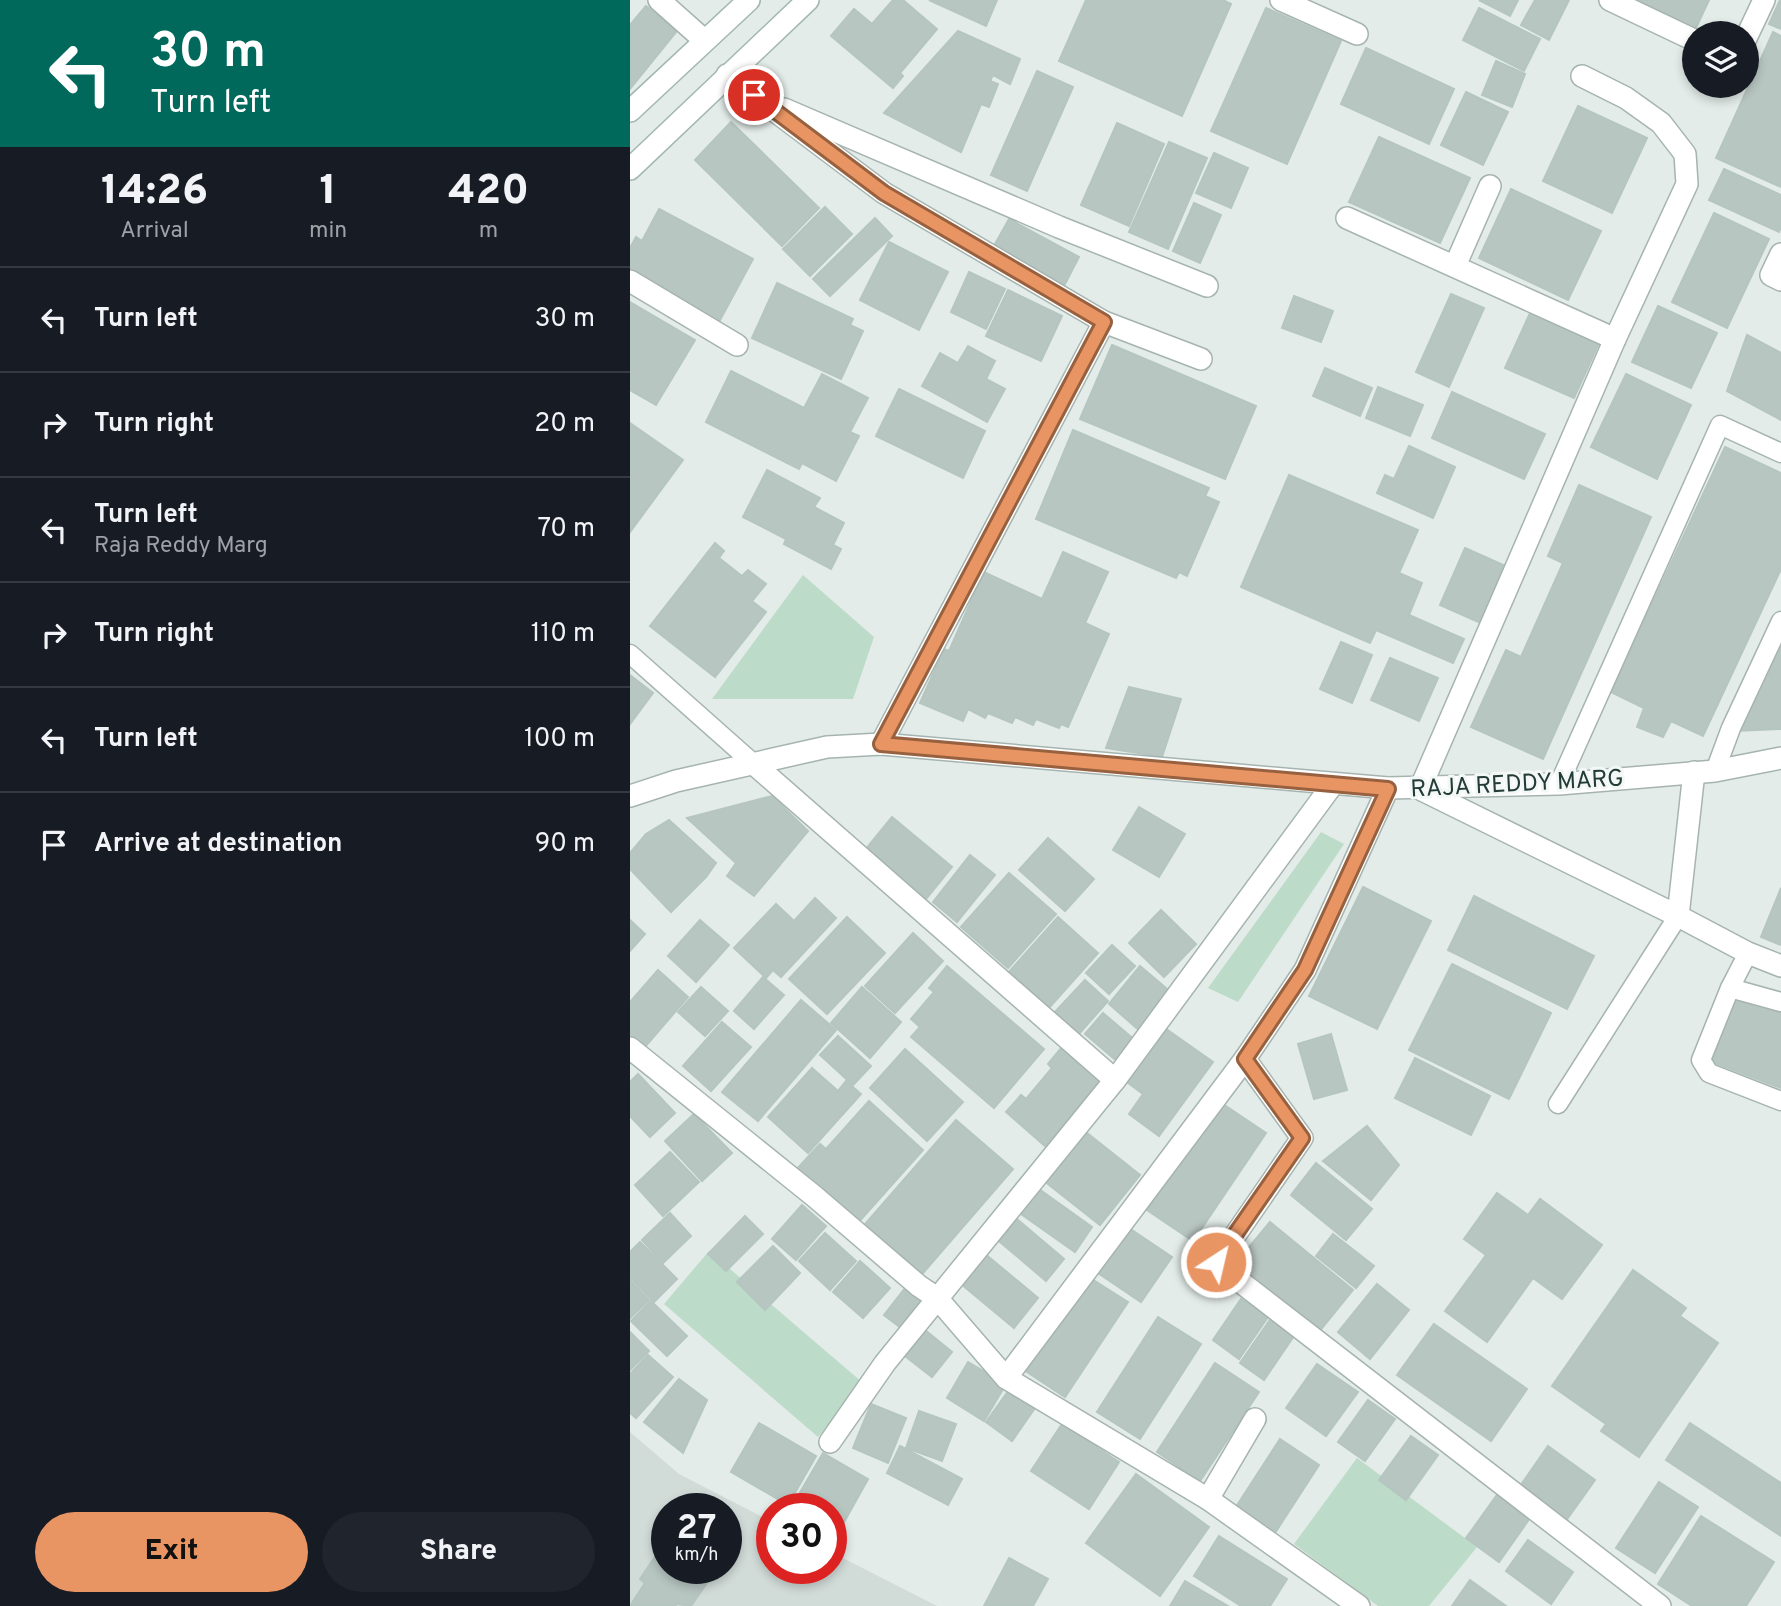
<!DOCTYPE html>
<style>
body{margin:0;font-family:Overpass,sans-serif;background:#20242c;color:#f1f3f6;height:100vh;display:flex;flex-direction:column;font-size:26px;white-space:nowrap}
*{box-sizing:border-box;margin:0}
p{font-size:23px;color:#9ea1a6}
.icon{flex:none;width:38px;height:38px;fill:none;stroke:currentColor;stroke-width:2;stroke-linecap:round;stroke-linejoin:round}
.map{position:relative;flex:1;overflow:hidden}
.drawer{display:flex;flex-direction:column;background:#171b24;width:630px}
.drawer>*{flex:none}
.top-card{background:#00695c;color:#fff;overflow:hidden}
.fabs{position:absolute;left:1052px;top:21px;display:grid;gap:14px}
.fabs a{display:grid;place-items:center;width:77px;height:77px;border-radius:50%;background:#171b24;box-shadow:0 4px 10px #0003;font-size:35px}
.speed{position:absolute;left:21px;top:1493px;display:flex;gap:14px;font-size:35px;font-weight:700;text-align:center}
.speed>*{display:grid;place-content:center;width:91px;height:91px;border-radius:50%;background:#171b24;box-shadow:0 4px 10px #0003;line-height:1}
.speed small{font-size:18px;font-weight:400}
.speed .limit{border:10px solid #d22;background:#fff;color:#111}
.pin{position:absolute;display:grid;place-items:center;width:60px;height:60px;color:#fff;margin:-30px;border:4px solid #fff;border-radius:50%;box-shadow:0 2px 7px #0007}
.me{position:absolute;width:77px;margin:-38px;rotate:35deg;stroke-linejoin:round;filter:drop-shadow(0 0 5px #0008)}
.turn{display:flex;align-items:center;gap:24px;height:147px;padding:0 35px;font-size:32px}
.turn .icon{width:91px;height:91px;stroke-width:2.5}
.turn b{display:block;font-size:49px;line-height:60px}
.eta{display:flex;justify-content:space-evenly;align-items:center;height:119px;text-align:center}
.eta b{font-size:42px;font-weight:800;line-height:49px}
.button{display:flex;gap:14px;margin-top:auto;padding:14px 35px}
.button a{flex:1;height:80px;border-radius:42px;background:#e99563;color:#111;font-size:28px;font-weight:800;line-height:80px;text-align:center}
.button a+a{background:#20242c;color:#f1f3f6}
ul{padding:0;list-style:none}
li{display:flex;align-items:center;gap:21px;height:105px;padding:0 35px;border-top:2px solid #363941}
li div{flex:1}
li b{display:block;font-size:26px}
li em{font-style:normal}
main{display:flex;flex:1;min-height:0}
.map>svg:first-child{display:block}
</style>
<main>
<section class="drawer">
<div class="top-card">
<div class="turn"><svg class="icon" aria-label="left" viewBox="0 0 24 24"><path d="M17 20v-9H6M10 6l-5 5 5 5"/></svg><div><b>30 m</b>Turn left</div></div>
</div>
<div class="eta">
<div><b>14:26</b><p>Arrival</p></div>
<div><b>1</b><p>min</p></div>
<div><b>420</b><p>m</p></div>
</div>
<ul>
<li><svg class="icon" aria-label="left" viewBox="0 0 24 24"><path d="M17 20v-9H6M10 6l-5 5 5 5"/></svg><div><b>Turn left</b></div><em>30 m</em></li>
<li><svg class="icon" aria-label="right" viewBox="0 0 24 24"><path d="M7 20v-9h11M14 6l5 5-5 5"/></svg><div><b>Turn right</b></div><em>20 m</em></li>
<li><svg class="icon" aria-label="left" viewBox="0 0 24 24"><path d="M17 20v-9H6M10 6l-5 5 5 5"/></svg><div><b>Turn left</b><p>Raja Reddy Marg</p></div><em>70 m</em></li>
<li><svg class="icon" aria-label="right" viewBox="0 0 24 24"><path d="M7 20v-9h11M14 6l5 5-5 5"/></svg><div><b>Turn right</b></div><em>110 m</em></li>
<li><svg class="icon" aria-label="left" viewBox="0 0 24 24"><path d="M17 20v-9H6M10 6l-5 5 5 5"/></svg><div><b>Turn left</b></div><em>100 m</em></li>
<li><svg class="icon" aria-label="arrive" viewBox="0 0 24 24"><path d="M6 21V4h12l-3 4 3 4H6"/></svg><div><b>Arrive at destination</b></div><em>90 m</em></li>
</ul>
<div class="button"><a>Exit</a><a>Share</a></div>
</section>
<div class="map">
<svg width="1151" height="1606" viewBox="0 0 1151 1606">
<rect width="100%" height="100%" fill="#e3ece9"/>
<path fill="#d1dbd8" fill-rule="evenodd" d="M0 1432 49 1474 142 1522V1568H201V1552L307 1606H0ZM37 1508H96V1568H37Z"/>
<g fill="#bddbc9">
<polygon points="173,575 244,637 223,699 82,699"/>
<polygon points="691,832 714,844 608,1002 578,988"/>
<polygon points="79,1251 233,1383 188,1437 34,1304"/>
<polygon points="727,1458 847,1547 799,1606 748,1606 664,1544"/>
</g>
<g fill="#b8c6c2" stroke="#b5c5c0" stroke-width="2">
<polygon points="263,0 273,0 307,29 270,73 273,76 263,88 201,36 224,9 242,24"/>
<polygon points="299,0 367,0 356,26"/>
<polygon points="456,0 593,0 601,4 552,116 429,61"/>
<polygon points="849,0 888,0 880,16"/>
<polygon points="905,0 939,0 919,40 891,25"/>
<polygon points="1005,0 1079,0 1066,28"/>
<polygon points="1150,0 1151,0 1151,29 1139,24"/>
<polygon points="16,6 47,31 0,89 0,25"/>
<polygon points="636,8 711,41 657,164 581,131"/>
<polygon points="849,8 910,39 894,71 833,40"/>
<polygon points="328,31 390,59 380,84 363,75 360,81 368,84 359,107 351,104 331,152 254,113"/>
<polygon points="1143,32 1151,36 1151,187 1086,158"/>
<polygon points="736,48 824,89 799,144 711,104"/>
<polygon points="866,61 895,74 882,107 852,95"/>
<polygon points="407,71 443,87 397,191 361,175"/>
<polygon points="836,92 878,112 853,165 811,145"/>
<polygon points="948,106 1017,138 982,213 913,181"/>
<polygon points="101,122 189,208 152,246 65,160"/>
<polygon points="487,123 534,144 499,226 451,205"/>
<polygon points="749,137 840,178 810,243 719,202"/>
<polygon points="539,142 577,158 538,249 499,232"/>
<polygon points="584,153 618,168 601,208 566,193"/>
<polygon points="1094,169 1151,195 1151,227 1149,232 1079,200"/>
<polygon points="881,189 971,231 938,300 849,258"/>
<polygon points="564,203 591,215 570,263 543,251"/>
<polygon points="195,207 222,234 180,276 153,249"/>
<polygon points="29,209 123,259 88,324 0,278 0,248 6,237 12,241"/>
<polygon points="1084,213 1139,239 1097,328 1042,302"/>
<polygon points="245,218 262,236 200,296 183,279"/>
<polygon points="379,219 449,257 432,290 361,251"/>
<polygon points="259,242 318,272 289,330 230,300"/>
<polygon points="339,272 375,289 356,329 321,312"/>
<polygon points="147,283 223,319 220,325 233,331 211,379 122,338"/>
<polygon points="378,290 432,316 411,361 356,336"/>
<polygon points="821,294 854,308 819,387 786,372"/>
<polygon points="664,296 703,311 691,342 652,328"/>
<polygon points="0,302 65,340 26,405 0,390"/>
<polygon points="1028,306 1087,333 1061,388 1002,362"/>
<polygon points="900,313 969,343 944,398 875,368"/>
<polygon points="1117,335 1151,353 1151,420 1097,391"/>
<polygon points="482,345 626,406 595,479 450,419"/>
<polygon points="338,346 365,361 356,379 375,389 357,422 292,386 310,353 328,363"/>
<polygon points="695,368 742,388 730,416 683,396"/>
<polygon points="101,371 174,408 192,374 238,398 220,432 229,436 206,481 172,463 169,469 76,422"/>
<polygon points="996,374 1061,405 1027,479 961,447"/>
<polygon points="748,387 793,405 780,436 736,418"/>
<polygon points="269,389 355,431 333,478 246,436"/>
<polygon points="822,392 915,434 894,479 802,438"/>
<polygon points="0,423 53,460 0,532"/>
<polygon points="443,430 579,488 575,496 589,502 557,576 549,572 546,578 406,519"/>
<polygon points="779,446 825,467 803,518 747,493 755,475 764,479"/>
<polygon points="1095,447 1151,473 1151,569 1073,736 1041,721 1033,737 1007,727 1014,708 981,692"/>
<polygon points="137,470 190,498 184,507 214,523 203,545 211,549 201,569 154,544 156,539 113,517"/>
<polygon points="659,475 788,530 769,573 792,583 779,615 834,639 823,663 746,630 740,643 611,587"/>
<polygon points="949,485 1021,517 913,759 841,727 876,650 891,657 933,563 918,556"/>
<polygon points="85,543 94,551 89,558 112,576 118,570 136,584 122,601 136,612 85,677 20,626"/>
<polygon points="835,548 880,568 855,625 810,605"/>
<polygon points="433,552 478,572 455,623 479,634 438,727 431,724 429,728 406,719 403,725 385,717 382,723 358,713 355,718 338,709 333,721 290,703 314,649 319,651 354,572 412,599"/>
<polygon points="1151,635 1151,729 1105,731"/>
<polygon points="711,642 742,655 722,703 690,689"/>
<polygon points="760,658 808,678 789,721 741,700"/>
<polygon points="0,675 23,693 0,724"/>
<polygon points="499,687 551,699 532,757 476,748"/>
<polygon points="142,796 178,831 124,896 97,876 106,863 57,818"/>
<polygon points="509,807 555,834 529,877 483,850"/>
<polygon points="262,817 322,867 296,899 235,850"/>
<polygon points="39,820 86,863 76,877 41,912 0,869 0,853 16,834"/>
<polygon points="418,838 464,879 435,911 389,870"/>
<polygon points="340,855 365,875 327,922 303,902"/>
<polygon points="379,873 426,914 378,968 331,927"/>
<polygon points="733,887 801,921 747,1029 679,996"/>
<polygon points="1151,888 1151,945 1131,937"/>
<polygon points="844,896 964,956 937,1009 818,950"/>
<polygon points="185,898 206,918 151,977 143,970 136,978 104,948 146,904 164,921"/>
<polygon points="531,910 566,944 534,977 499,943"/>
<polygon points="217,917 255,953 197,1014 159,979"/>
<polygon points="428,917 468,953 418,1009 378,973"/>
<polygon points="0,920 15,934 0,951"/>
<polygon points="70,920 99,945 66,982 38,956"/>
<polygon points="283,933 313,961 265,1013 235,986"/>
<polygon points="482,945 505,966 479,994 456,973"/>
<polygon points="822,964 921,1013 879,1099 779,1050"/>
<polygon points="317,966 414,1049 364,1108 281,1037 290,1027 281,1019 304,992 299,988"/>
<polygon points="510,966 542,993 510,1031 479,1004"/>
<polygon points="28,970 58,997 14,1048 0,1035 0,1002"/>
<polygon points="133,977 154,995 124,1029 104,1011"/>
<polygon points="455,980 478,1001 448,1035 424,1013"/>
<polygon points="71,987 98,1011 75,1036 48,1012"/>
<polygon points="232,987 271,1022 240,1058 201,1023"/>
<polygon points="1106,996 1151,1013 1151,1088 1082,1062"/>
<polygon points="171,1000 206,1030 128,1121 92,1092"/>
<polygon points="473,1013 506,1041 488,1062 455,1034"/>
<polygon points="92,1022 121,1047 81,1091 53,1066"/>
<polygon points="532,1026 583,1062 529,1136 499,1114 513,1094 494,1080"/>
<polygon points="701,1034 717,1090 684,1099 668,1044"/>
<polygon points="208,1036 241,1066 223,1085 190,1055"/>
<polygon points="432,1047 471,1081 415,1146 376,1112 391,1095 396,1099 422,1068 418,1064"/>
<polygon points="275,1049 333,1102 297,1141 240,1088"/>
<polygon points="785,1058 860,1096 841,1135 765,1098"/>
<polygon points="182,1068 208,1091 216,1081 231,1094 178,1153 138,1117"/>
<polygon points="8,1074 45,1113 20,1137 0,1116 0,1082"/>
<polygon points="239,1101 293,1150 226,1225 166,1170 190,1144 196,1149"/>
<polygon points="590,1102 636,1133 563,1241 517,1210"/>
<polygon points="64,1114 102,1153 72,1181 35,1141"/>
<polygon points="326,1120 383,1169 287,1280 230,1230"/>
<polygon points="737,1126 769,1165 741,1200 693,1161"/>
<polygon points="452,1129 510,1175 470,1225 413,1180"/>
<polygon points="40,1152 69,1182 33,1216 5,1185"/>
<polygon points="686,1163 742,1209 716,1240 661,1195"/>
<polygon points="409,1189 462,1227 445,1252 391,1214"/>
<polygon points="867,1193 898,1215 910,1199 972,1245 932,1299 903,1278 857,1342 815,1311 856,1255 834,1239"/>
<polygon points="172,1205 196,1226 166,1260 142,1239"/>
<polygon points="40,1213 61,1236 33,1263 12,1240"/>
<polygon points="381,1214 434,1259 416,1281 363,1236"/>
<polygon points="115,1216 133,1234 96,1271 78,1254"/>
<polygon points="640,1222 723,1290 688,1333 604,1265"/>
<polygon points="496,1226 542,1257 511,1302 465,1271"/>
<polygon points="195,1233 226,1261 200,1290 169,1261"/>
<polygon points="703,1234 744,1266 726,1288 686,1256"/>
<polygon points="10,1242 47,1279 24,1302 0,1277 0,1252"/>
<polygon points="143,1246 170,1273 135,1310 107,1282"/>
<polygon points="354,1253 408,1298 384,1328 330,1283"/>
<polygon points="230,1261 260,1288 233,1318 203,1292"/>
<polygon points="1003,1270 1056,1308 1050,1316 1088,1343 1009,1457 971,1431 976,1424 922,1386"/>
<polygon points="457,1276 498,1302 435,1397 394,1370"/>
<polygon points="0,1280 19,1300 0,1318"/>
<polygon points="747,1284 779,1310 740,1359 708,1332"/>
<polygon points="276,1287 296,1303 275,1331 254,1315"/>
<polygon points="611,1299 638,1317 609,1359 583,1340"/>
<polygon points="21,1301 57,1336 37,1356 1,1321"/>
<polygon points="528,1317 571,1344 510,1439 467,1412"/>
<polygon points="642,1317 666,1333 634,1380 610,1363"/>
<polygon points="804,1324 897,1389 861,1441 767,1375"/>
<polygon points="295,1330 322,1352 302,1377 275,1356"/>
<polygon points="0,1332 19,1351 0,1370"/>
<polygon points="18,1355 43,1377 6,1418 0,1413 0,1374"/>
<polygon points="338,1362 376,1384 354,1421 317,1398"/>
<polygon points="585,1363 629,1392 570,1481 527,1452"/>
<polygon points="687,1364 728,1392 696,1436 656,1408"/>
<polygon points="49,1379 77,1400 53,1453 14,1422"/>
<polygon points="379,1390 405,1408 382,1441 356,1422"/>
<polygon points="738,1400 765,1419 735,1461 708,1442"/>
<polygon points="241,1404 276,1418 258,1463 223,1448"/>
<polygon points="289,1411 326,1424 312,1461 276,1448"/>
<polygon points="129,1423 186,1456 158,1505 101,1472"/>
<polygon points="1060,1423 1151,1483 1151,1536 1036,1460"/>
<polygon points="432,1424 489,1462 459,1509 401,1471"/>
<polygon points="781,1436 808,1455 776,1500 749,1480"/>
<polygon points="650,1439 689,1465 643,1536 604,1510"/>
<polygon points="270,1446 332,1479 318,1505 257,1473"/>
<polygon points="918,1446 965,1480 935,1522 888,1489"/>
<polygon points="193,1453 238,1479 208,1533 201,1529 201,1508 166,1508 162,1506"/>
<polygon points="506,1474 579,1527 530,1596 456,1543"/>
<polygon points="1029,1482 1068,1507 1025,1573 986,1548"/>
<polygon points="867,1495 900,1518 869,1562 836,1538"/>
<polygon points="73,1497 91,1508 65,1508"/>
<polygon points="1071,1516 1144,1562 1116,1606 1062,1606 1028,1584"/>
<polygon points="589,1536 657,1579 640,1606 611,1606 564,1576"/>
<polygon points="37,1539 37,1568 87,1568 61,1606 47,1604 45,1606 0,1606 15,1583 10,1579"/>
<polygon points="898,1540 943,1572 921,1604 876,1571"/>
<polygon points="379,1558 418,1579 403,1606 354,1606"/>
<polygon points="840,1580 876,1606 822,1606"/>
<polygon points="555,1581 598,1606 540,1606"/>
</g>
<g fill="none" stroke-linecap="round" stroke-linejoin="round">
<g stroke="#a6b4b0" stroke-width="21">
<g id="service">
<polyline points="0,654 124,764"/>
<polyline points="1085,771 1101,728 1151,621"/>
<polyline points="929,784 1090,425 1151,453"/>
<polyline points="1100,988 1118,953"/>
<polyline points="1151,1002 1100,988 1071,1060 1079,1073 1151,1101"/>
<polyline points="928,1104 1048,916"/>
</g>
</g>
<g stroke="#a6b4b0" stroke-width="24">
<g id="minor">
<polyline points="29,0 74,40"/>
<polyline points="651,0 727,34"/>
<polyline points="980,0 1064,40"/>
<polyline points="1116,38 1134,0"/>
<polyline points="97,75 254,193 474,322 571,359"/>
<polyline points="952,76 996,98 1031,123 1055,154 1057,184 985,339 790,789 1048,916 1118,953 1151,966"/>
<polyline points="154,109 429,227 577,286"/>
<polyline points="717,218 985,339"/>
<polyline points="1151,254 1141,275 1151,280"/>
<polyline points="825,266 860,186"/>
<polyline points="0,281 107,345"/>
<polyline points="251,744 474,322"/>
<polyline points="124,764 485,1080 255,1363 200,1442"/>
<polyline points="1048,916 1064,772"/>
<polyline points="615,1059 672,1138 586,1263 1030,1606"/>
<polyline points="485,1080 703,784"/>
<polyline points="376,1378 615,1059 675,970 758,788"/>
<polyline points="578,1499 625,1419"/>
</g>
</g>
<g stroke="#a6b4b0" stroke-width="24">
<g id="tertiary">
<polyline points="0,796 46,781 197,747 251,744 758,788 929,784 1085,771 1151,758"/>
<polyline points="0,1048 184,1196 289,1286 307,1298 376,1378 578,1499 729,1606"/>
</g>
</g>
<g stroke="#a2b7b2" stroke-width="24">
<g id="secondary">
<polyline points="0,111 119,0"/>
<polyline points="0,169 178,0"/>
</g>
</g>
<use href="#service" stroke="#fff" stroke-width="18"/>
<use href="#minor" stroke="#fff" stroke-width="21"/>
<use href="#tertiary" stroke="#fff" stroke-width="21"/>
<use href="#secondary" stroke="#fff" stroke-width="21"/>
</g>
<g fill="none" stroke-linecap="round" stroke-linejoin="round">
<g stroke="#976140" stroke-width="18">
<polyline id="route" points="124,95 254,193 474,322 251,744 758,789 675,970 615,1059 672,1138 586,1262"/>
</g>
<use href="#route" stroke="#e99563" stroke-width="12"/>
</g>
<g text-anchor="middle" stroke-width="6" stroke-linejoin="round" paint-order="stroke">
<g font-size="24" fill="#243c38" stroke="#f3f8f6">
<text transform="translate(887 783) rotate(-3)" y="8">RAJA REDDY MARG</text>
</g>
</g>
</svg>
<div class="fabs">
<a><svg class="icon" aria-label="layers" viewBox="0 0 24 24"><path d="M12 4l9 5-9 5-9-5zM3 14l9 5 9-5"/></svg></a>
</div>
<div class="speed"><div>27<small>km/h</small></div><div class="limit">30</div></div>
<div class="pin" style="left:124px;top:95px;background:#d93025"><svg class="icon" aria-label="arrive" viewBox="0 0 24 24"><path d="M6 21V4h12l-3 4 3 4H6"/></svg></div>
<svg class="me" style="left:586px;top:1262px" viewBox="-20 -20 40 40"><circle r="17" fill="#e99563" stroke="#fff" stroke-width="3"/><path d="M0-11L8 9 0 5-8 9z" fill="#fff"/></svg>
</div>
</main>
